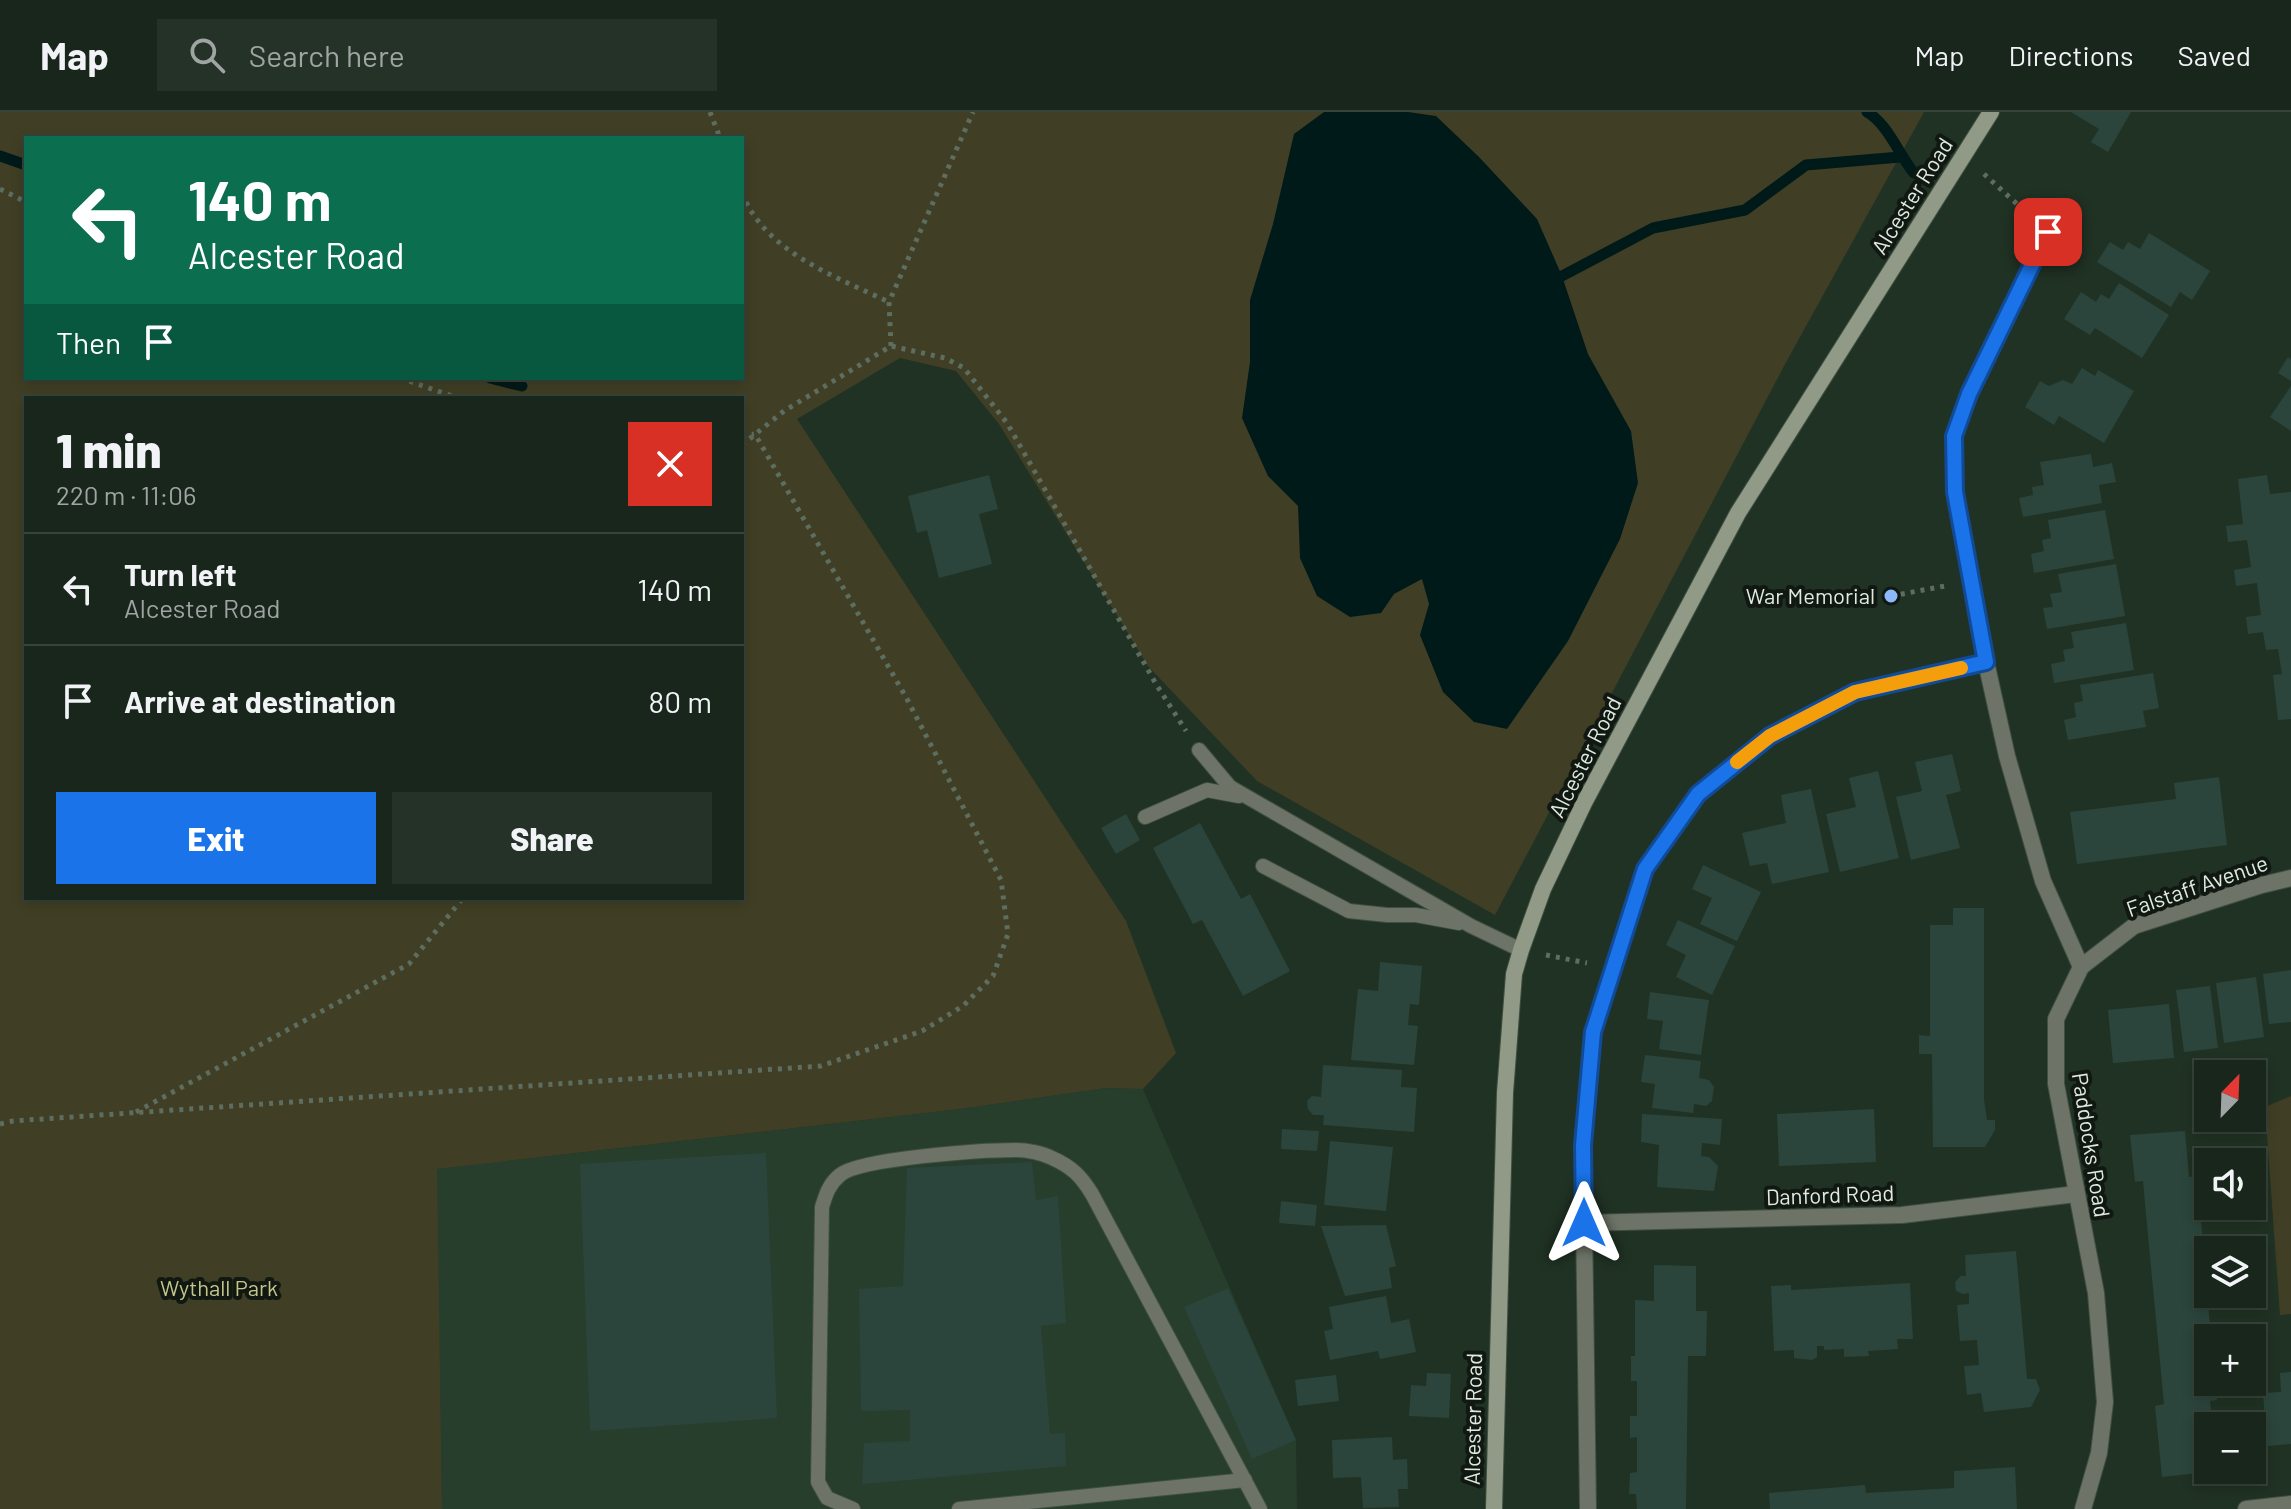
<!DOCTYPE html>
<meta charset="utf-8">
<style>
body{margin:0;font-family:Barlow,sans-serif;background:#253228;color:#f1f3f6;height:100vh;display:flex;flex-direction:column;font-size:30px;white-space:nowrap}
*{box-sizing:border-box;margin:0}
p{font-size:26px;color:#9fa5a3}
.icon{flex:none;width:44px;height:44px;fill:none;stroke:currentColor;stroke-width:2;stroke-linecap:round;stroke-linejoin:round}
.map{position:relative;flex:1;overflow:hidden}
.side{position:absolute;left:24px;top:284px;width:720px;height:504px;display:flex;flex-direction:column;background:#18261b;border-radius:0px;box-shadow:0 4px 12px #0003,0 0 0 2px #36433a}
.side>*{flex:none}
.hud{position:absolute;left:24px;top:24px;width:720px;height:244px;border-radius:0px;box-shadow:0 4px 12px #0003,0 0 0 2px #36433a;background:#0b6e4f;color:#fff;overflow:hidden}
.needle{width:52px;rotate:23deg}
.buttons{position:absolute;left:2194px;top:948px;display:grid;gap:16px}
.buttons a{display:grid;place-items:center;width:72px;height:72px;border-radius:0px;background:#18261b;box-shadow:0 4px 12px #0003,0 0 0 2px #36433a;font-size:40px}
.pin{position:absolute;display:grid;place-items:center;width:68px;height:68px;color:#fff;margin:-34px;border-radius:16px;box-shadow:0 4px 12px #0006}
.me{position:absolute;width:88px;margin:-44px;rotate:0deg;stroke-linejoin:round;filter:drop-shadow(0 0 6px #0008)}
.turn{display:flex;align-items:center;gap:28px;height:168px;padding:0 32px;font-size:36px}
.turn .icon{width:104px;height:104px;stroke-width:2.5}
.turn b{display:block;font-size:56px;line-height:68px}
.then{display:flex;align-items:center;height:76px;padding:0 32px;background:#0003;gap:16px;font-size:30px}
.round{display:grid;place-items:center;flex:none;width:84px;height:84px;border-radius:0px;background:#253228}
.headline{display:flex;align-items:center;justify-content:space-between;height:136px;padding:0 32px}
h1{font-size:48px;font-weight:800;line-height:60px}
.cta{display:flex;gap:16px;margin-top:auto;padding:16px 32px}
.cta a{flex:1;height:92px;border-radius:0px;background:#1a73e8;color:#fff;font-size:32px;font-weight:800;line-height:92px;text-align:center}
.cta a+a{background:#253228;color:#f1f3f6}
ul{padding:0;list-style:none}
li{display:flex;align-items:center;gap:24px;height:112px;padding:0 32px;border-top:2px solid #36433a}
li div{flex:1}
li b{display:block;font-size:30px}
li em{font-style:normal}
header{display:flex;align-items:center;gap:48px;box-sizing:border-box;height:112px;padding:0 40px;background:#18261b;border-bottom:2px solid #36433a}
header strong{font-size:38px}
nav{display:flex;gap:44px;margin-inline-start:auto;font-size:28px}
.search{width:560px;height:72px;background:#253228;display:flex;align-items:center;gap:20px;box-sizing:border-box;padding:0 28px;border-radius:0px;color:#9fa5a3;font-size:30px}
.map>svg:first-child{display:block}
</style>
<header>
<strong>Map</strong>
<div class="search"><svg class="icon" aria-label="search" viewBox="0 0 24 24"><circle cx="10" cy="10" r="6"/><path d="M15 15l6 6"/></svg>Search here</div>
<nav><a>Map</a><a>Directions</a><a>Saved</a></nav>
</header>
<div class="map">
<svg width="2291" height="1397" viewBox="0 0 2291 1397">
<rect width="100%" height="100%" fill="#203224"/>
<polygon fill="#263e2b" points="1106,976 1143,977 1296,1328 1297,1397 442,1397 436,1057 960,997"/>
<g fill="#403f25" fill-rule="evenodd">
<path d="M0 0H1924L1784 254 1495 803 1257 669 1148 554 999 312 956 259 900 246 797 307 1126 809 1176 941 1143 977 1106 976 960 997 437 1057 442 1397H0ZM26 26H742V266H26ZM26 286H742V786H26Z"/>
<polygon points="2291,984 2291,1202 2280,1203 2265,995"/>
</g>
<polygon fill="#001a19" points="1324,0 1408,0 1436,4 1479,45 1537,107 1562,164 1588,242 1631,319 1638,371 1620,427 1568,529 1507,617 1474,610 1443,580 1420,523 1429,492 1422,467 1394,482 1381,501 1350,505 1317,484 1300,446 1298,394 1268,364 1242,306 1250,250 1250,188 1273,112 1294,22"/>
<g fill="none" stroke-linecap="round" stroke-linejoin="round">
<g stroke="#001a19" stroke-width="11">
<path d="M1867 0C1888 12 1899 43 1914 61"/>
<polyline points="0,44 26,53"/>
<polyline points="1562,164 1653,116 1745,98 1806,53 1900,45"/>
<polyline points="490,266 522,274"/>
</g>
</g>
<g fill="#2b453c">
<polygon points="2071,0 2131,0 2108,40 2091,30 2099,17"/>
<polygon points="2149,121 2210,159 2192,188 2180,180 2171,195 2097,150 2110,130 2123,138 2128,130 2140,137"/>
<polygon points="2119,171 2169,203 2142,246 2095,216 2090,223 2064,207 2081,180 2096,190 2101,182 2109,187"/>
<polygon points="2288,245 2291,247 2291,269 2278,261"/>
<polygon points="2082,256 2095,264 2098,258 2134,279 2104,331 2059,304 2054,313 2025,295 2040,269 2049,274 2063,268 2072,272"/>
<polygon points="2291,274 2291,319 2270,305"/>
<polygon points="2091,342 2093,355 2112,351 2116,370 2099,373 2102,391 2023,405 2019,386 2033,383 2032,375 2044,373 2040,350"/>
<polygon points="989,363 998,397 979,402 992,452 939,466 927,418 917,421 908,384"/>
<polygon points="2267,363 2270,382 2291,380 2291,607 2278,608 2273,563 2282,562 2278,537 2266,538 2263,520 2248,522 2246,505 2261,503 2257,471 2236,474 2234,458 2251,455 2247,428 2228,430 2226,414 2243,412 2238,367"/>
<polygon points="2105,398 2114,447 2034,461 2031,442 2044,439 2042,428 2051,426 2048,408"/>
<polygon points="2116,452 2125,504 2047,517 2043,496 2053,495 2050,482 2062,480 2058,462"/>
<polygon points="2126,511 2134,558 2054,571 2051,552 2065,549 2063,538 2074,536 2071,520"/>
<polygon points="2153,561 2159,596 2143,599 2146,615 2068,628 2064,608 2076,605 2074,591 2083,589 2080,573"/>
<polygon points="1952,642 1961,679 1946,683 1960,736 1911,748 1896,685 1922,679 1915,650"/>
<polygon points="1878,659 1899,746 1840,760 1826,702 1856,695 1849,666"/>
<polygon points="2219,665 2227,733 2077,752 2070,700 2176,687 2174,671"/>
<polygon points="1811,677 1829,760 1772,772 1767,751 1750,754 1742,721 1786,711 1781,683"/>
<polygon points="1126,702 1140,728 1116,742 1101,716"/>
<polygon points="1200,711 1241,787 1250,782 1290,859 1243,884 1202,808 1193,812 1153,736"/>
<polygon points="1703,753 1761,780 1737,829 1700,812 1712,786 1692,777"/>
<polygon points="1953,796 1984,796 1984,987 1987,1008 1995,1008 1995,1018 1985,1035 1933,1035 1932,942 1919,942 1919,923 1930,924 1930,813 1953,813"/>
<polygon points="1678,808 1735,834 1712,883 1676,865 1686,843 1666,833"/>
<polygon points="1380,850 1422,854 1419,893 1410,892 1408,913 1418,914 1414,953 1351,948 1358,877 1378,879"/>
<polygon points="2291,858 2291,910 2269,912 2263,862"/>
<polygon points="2256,865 2264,925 2224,931 2216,871"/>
<polygon points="2210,874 2218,936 2184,940 2176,878"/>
<polygon points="1650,880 1709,888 1701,943 1659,937 1663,909 1647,907"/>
<polygon points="2169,892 2174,946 2113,951 2108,898"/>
<polygon points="1645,943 1701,949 1699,966 1709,968 1714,975 1712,989 1706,994 1694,992 1693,1001 1652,996 1655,972 1641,970"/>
<polygon points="1323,953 1402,958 1401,975 1417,976 1414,1020 1323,1013 1324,1003 1313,1003 1308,997 1307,989 1312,984 1321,985"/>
<polygon points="1874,997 1876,1050 1779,1054 1777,1002"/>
<polygon points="1642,1002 1722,1007 1720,1033 1702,1031 1701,1044 1709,1045 1718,1054 1714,1079 1657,1075 1659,1033 1641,1030"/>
<polygon points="1282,1017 1319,1019 1317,1039 1281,1037"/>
<polygon points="2185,1019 2189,1065 2199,1064 2200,1077 2208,1076 2208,1094 2223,1094 2225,1106 2201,1108 2205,1154 2208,1154 2207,1180 2211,1226 2208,1226 2208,1270 2215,1270 2217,1288 2210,1289 2213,1314 2208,1314 2208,1360 2162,1365 2155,1294 2164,1292 2147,1113 2143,1069 2135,1070 2130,1023"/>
<polygon points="1330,1029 1393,1035 1386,1099 1324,1093"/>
<polygon points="766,1041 777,1306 590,1319 580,1052"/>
<polygon points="1032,1050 1036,1088 1058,1084 1066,1211 1041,1214 1050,1322 1065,1321 1066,1354 862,1372 864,1331 910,1329 910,1298 861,1299 859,1177 903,1174 907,1056"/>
<polygon points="1281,1089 1317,1093 1315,1114 1279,1111"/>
<polygon points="1386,1113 1396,1154 1389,1156 1392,1176 1345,1184 1321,1114"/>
<polygon points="2016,1139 2027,1267 2036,1267 2040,1278 2031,1295 1984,1300 1981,1281 1967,1283 1964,1254 1979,1253 1977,1228 1960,1229 1957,1193 1969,1192 1969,1181 1963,1182 1956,1179 1955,1170 1961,1164 1966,1164 1965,1143"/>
<polygon points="1654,1153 1696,1154 1696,1199 1707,1199 1706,1244 1688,1244 1686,1397 1637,1397 1636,1382 1629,1382 1630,1361 1637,1360 1637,1325 1630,1326 1630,1304 1637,1304 1637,1269 1631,1269 1631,1244 1635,1244 1635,1188 1654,1189"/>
<polygon points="1910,1171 1913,1227 1897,1227 1898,1237 1868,1239 1869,1244 1844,1245 1844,1237 1824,1238 1824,1234 1817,1234 1817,1245 1812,1248 1794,1246 1794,1238 1774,1239 1771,1174 1791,1173 1791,1178"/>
<polygon points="1228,1176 1296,1328 1252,1347 1184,1195"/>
<polygon points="1386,1184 1391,1211 1409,1207 1416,1240 1380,1247 1378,1239 1330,1248 1324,1219 1333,1217 1329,1195"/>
<polygon points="2291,1260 2291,1332 2267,1334 2263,1281 2281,1280 2280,1261"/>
<polygon points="1427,1261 1451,1262 1449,1306 1409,1304 1411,1273 1426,1274"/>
<polygon points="1336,1263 1339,1289 1298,1294 1295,1268"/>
<polygon points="1392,1325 1393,1348 1407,1347 1408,1377 1398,1377 1399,1395 1363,1396 1361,1365 1333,1366 1332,1328"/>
<polygon points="2015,1355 2017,1397 1770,1397 1769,1381 1865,1373 1866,1381 1954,1376 1954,1359"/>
</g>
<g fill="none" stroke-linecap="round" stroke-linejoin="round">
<g stroke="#3f4f42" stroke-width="16">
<g id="lane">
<polyline points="1199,638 1230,675 1471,814 1521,838"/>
<polyline points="1145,705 1207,678 1239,684"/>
<polyline points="1263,754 1349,799 1387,803 1416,803 1459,811"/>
<path d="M853 1397 827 1386 818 1370 822 1095C826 1082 829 1072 840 1063 860 1046 985 1038 1016 1038 1027 1038 1042 1041 1052 1046 1072 1055 1081 1064 1092 1082L1260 1397"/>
<polyline points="959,1397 1245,1368"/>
</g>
</g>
<g stroke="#3f4f42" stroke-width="18">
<g id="street">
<polyline points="1986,550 2007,644 2043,769 2081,855 2056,907 2056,972 2096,1181 2105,1290 2099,1341 2083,1397"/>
<polyline points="2081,855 2134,814 2262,773 2291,766"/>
<polyline points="1584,1111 1902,1103 2076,1082"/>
<polyline points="1588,1397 1583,1033 1593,920 1645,757 1698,682 1770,624 1855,580 1986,550 1955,380 1954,324 1969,282 2048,120"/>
<polyline points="2246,1397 2291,1392"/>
</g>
</g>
<g stroke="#3f4f42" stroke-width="18">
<polyline id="secondary" points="1494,1397 1505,981 1514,862 1521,838 1543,777 1584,691 1738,401 1991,0"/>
</g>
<g stroke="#5d6d60" stroke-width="5" stroke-dasharray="4 6" stroke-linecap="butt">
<polyline points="710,0 720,26"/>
<polyline points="1984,62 2029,103"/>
<polyline points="0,77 26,90"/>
<path d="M742 81C765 140 836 165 889 190"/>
<polyline points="891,234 889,190 973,0"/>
<polyline points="400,266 458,286"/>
<polyline points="742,324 754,322"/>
<polyline points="742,333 784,299 891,234 945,246 964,256 1007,311 1156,572 1186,619"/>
<polyline points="1891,484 1945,474"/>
<polyline points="1546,843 1587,851"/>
<polyline points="136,1000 409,852 463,786"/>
<polyline points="0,1012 13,1009 821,954 922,919 963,894 993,864 1008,822 1001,768 907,587 755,322"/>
</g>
<use href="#lane" stroke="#6d7366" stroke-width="14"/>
<use href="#street" stroke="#6d7366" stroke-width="16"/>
<use href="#secondary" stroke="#909a86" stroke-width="16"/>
</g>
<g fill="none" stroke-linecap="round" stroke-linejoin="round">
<g stroke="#114b97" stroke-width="20">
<polyline id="route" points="1584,1111 1583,1033 1593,920 1645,757 1698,682 1770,624 1855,580 1986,550 1955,380 1954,324 1969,282 2048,120"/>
</g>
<use href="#route" stroke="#1a73e8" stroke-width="14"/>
<polyline stroke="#f59e0b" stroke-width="14" points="1737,650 1770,624 1855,580 1961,556"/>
</g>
<circle fill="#8bb9fc" stroke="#101811" stroke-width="3" cx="1891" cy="484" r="8"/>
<g text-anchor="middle" stroke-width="8" stroke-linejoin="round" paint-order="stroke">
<g font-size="22" fill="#dfeae1" stroke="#101811">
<text transform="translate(1912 84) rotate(-58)" y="8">Alcester Road</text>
<text transform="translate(1585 645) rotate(-63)" y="8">Alcester Road</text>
<text transform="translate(2197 774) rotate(-19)" y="8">Falstaff Avenue</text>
<text transform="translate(2091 1033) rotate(81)" y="8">Paddocks Road</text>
<text transform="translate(1830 1083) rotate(-2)" y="8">Danford Road</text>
<text transform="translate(1473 1307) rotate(-89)" y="8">Alcester Road</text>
</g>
<g font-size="22" fill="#dfeae1" stroke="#101811" text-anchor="end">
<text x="1875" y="492">War Memorial</text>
</g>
<g font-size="22" fill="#c5c58b" stroke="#101811">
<text x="219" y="1184">Wythall Park</text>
</g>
</g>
</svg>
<div class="buttons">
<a><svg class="needle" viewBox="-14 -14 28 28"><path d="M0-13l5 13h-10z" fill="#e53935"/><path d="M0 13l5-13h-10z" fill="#9fa5a3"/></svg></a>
<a><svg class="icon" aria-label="sound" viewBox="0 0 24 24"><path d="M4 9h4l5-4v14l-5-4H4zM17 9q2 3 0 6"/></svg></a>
<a><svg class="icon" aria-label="layers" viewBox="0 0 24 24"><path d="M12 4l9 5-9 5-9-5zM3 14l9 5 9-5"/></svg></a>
<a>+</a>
<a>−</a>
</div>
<div class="pin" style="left:2048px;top:120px;background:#d93025"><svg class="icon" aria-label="arrive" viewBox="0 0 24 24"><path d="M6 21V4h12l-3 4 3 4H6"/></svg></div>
<svg class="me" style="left:1584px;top:1111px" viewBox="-20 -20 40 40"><path d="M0-17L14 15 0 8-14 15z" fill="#1a73e8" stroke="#fff" stroke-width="4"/></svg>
<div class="hud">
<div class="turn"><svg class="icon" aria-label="left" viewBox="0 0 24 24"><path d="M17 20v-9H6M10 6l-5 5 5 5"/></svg><div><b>140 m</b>Alcester Road</div></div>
<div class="then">Then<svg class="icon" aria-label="arrive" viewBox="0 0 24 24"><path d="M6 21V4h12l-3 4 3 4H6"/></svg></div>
</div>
<section class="side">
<div class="headline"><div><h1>1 min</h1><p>220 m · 11:06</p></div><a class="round" style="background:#d93025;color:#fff"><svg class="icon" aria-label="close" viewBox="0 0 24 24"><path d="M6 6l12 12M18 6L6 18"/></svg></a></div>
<ul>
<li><svg class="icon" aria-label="left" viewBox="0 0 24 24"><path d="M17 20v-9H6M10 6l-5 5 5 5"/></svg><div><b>Turn left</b><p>Alcester Road</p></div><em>140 m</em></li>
<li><svg class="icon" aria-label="arrive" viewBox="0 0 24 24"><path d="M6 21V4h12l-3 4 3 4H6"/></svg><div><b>Arrive at destination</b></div><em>80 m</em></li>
</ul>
<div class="cta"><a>Exit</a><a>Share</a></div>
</section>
</div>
